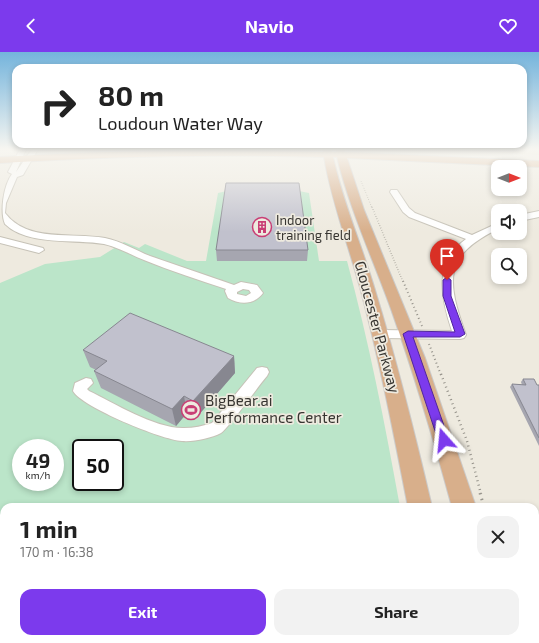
<!DOCTYPE html>
<meta charset="utf-8">
<style>
body{margin:0;font-family:"Exo 2",sans-serif;background:#f2f2f2;color:#222;height:100vh;display:flex;flex-direction:column;font-size:15px;white-space:nowrap}
*{box-sizing:border-box;margin:0}
p{font-size:13px;color:#767676}
.icon{flex:none;width:22px;height:22px;fill:none;stroke:currentColor;stroke-width:2;stroke-linecap:round;stroke-linejoin:round}
.map{position:relative;flex:1;overflow:hidden}
.details{position:absolute;left:0px;top:451px;width:539px;height:140px;display:flex;flex-direction:column;background:#fff;border-radius:12px 12px 0 0;box-shadow:0 2px 6px #0003}
.details>*{flex:none}
.banner{position:absolute;left:12px;top:12px;width:515px;height:84px;border-radius:12px;box-shadow:0 2px 6px #0003;background:#fff;color:#222;overflow:hidden}
.needle{width:26px;rotate:90deg}
.controls{position:absolute;left:491px;top:108px;display:grid;gap:8px}
.controls a{display:grid;place-items:center;width:36px;height:36px;border-radius:8px;background:#fff;box-shadow:0 2px 6px #0003;font-size:20px}
.speed{position:absolute;left:12px;top:387px;display:flex;gap:8px;font-size:20px;font-weight:700;text-align:center}
.speed>*{display:grid;place-content:center;width:52px;height:52px;border-radius:50%;background:#fff;box-shadow:0 2px 6px #0003;line-height:1}
.speed small{font-size:10px;font-weight:400}
.speed .limit{border:2px solid #111;border-radius:6px;background:#fff;color:#111}
.pin{position:absolute;display:grid;place-items:center;width:34px;height:34px;color:#fff;margin:-41px -17px;border-radius:50% 50% 50% 0;rotate:-45deg;box-shadow:0 0 4px #0007}
.pin .icon{rotate:45deg}
.me{position:absolute;width:44px;margin:-22px;rotate:342deg;stroke-linejoin:round;filter:drop-shadow(0 0 3px #0008)}
.turn{display:flex;align-items:center;gap:14px;height:84px;padding:0 20px;font-size:18px}
.turn .icon{width:52px;height:52px;stroke-width:2.5}
.turn b{display:block;font-size:28px;line-height:34px}
.round{display:grid;place-items:center;flex:none;width:42px;height:42px;border-radius:12px;background:#f2f2f2}
.summary{display:flex;align-items:center;justify-content:space-between;height:68px;padding:0 20px}
h1{font-size:24px;font-weight:700;line-height:30px}
.primary-button{display:flex;gap:8px;margin-top:auto;padding:8px 20px}
.primary-button a{flex:1;height:46px;border-radius:12px;background:#7c3aed;color:#fff;font-size:16px;font-weight:700;line-height:46px;text-align:center}
.primary-button a+a{background:#f2f2f2;color:#222}
header{display:flex;justify-content:space-between;align-items:center;height:52px;padding:0 20px;background:#7c3aed;color:#fff;font-size:18px;font-weight:700}
.map>svg:first-child{display:block}
</style>
<header><svg class="icon" aria-label="back" viewBox="0 0 24 24"><path d="M15 5l-7 7 7 7"/></svg>Navio<svg class="icon" aria-label="heart" viewBox="0 0 24 24"><path d="M12 20l-8-8c-3-5 5-10 8-4 3-6 11-1 8 4z"/></svg></header>
<div class="map">
<svg width="539" height="591" viewBox="0 0 539 591">
<rect width="100%" height="100%" fill="#eeeadf"/>
<polygon fill="#e5dfcc" points="433,97 539,97 539,103 507,101"/>
<path fill="#bbe5c9" fill-rule="evenodd" d="M227 139H299L309 141 319 209H347C369 290 385 372 400 455H4V587H421L422 591H0V231L45 212 100 205 124 190 139 196 145 192 187 209H206L218 141ZM21 396H55V430H21ZM81 396H115V430H81Z"/>
<g fill="none" stroke-linecap="round" stroke-linejoin="round">
<g stroke="#c6c2b7" stroke-width="2">
<g id="minor">
<path d="M20 97H26L16 120 32 97H38L23 123 17 125 6 151 5 161C28 191 72 180 105 186 121 189 135 198 150 204 178 214 206 223 234 233L241 230 257 233 263 241C254 253 240 253 228 246L225 239 226 237C199 228 171 219 144 208 131 203 118 195 104 192 76 187 27 194 5 172 0 161 3 134 12 122L8 120ZM243 237 249 238 251 241 246 244 237 242V240Z"/>
<path d="M391 138H397L409 156 415 161 472 183 498 171V177C442 204 447 230 466 283L464 286 460 287 380 286 376 285 374 282 376 279 380 278 452 279C441 246 433 211 466 187L409 165 403 160 390 140Z"/>
<polygon points="539,159 539,165 520,169 520,163"/>
<polygon points="0,185 43,196 44,198 39,201 0,191"/>
<path d="M262 315 267 316 269 320 267 324C259 333 228 377 221 381 211 386 194 390 182 389 162 388 82 355 73 339L75 331 86 326 91 327 93 331 87 337 89 339C114 351 156 377 184 376 194 376 203 374 212 371L257 316Z"/>
</g>
</g>
<g stroke="#cbcac9" stroke-width="2">
<g id="major">
<path d="M323 97H331L332 100H336V97H344L345 100 539 109V115L347 106 364 158 425 306 476 455H452C434 389 414 322 391 257 373 207 350 158 337 105H333C343 151 362 194 375 238 397 310 415 382 432 455H408C394 383 380 310 361 239 349 195 332 151 324 105 216 102 108 104 0 111V105C108 98 215 97 323 100Z"/>
<polygon points="433,587 461,587 463,591 433,591"/>
<polygon points="489,587 518,587 520,591 490,591"/>
</g>
</g>
<g stroke="#98958d" stroke-width="1" stroke-dasharray="0.5 2" stroke-linecap="butt">
<polyline points="0,98 11,97"/>
<polyline points="361,129 372,156"/>
</g>
<polyline stroke="#98958d" stroke-width="1.5" stroke-dasharray="0.5 2" stroke-linecap="butt" points="372,155 403,230"/>
<g stroke="#98958d" stroke-width="2" stroke-dasharray="1 3" stroke-linecap="butt">
<polyline points="403,229 422,274"/>
<polyline points="429,292 441,323"/>
</g>
<polyline stroke="#98958d" stroke-width="2.5" stroke-dasharray="1 3.5" stroke-linecap="butt" points="441,322 467,389 481,442"/>
<polyline stroke="#98958d" stroke-width="3" stroke-dasharray="1.5 4.5" stroke-linecap="butt" points="480,441 484,455"/>
<use href="#minor" fill="#fff" fill-rule="evenodd"/>
<use href="#major" fill="#d8af8b" fill-rule="evenodd"/>
</g>
<g fill="#a6a6b0">
<polygon points="216,198 308,198 307,209 217,209"/>
<polygon points="83,298 234,304 235,321 196,366 187,361 176,374 101,336 94,319 96,318 90,315"/>
<polygon points="523,327 537,333 539,333 539,394 510,335 512,332 522,333 521,330"/>
</g>
<g fill="#878790">
<polygon points="234,304 235,321 196,366 193,349"/>
<polygon points="184,344 187,361 176,374 172,357"/>
</g>
<g fill="#c1c1cd" stroke="#878790">
<polygon points="226,131 299,131 308,198 216,198"/>
<polygon points="130,261 234,304 193,349 184,344 172,357 94,319 107,309 83,298"/>
<polygon points="523,327 534,327 537,333 539,333 539,386 512,332 526,333"/>
</g>
<linearGradient id="sky" x2="0" y2="1"><stop stop-color="#74b4dc"/><stop offset="0.54" stop-color="#f7f6f1"/><stop offset="1" stop-color="#f7f6f1" stop-opacity="0"/></linearGradient>
<rect width="539" height="180" fill="url(#sky)"/>
<polygon fill="#7c3aed" stroke="#51269a" points="447,225 451,228 451,244 465,282 460,285 413,285 449,388 448,391 444,393 440,391 438,388 403,282 408,279 455,280 443,244 443,228"/>
<defs>
<g id="building-ring" transform="scale(1)"><circle r="9.5" fill="#eeeadf" stroke="#c93e75" stroke-width="1.5"/><path d="M-4-6H4V6H1V3H-1V6H-4ZM-2.5-4.3h1.7v1.8h-1.7ZM.8-4.3h1.7v1.8H.8ZM-2.5-1h1.7V.8h-1.7ZM.8-1h1.7V.8H.8Z" fill="#c93e75"/></g>
<g id="stadium-ring" transform="scale(1)"><circle r="9.5" fill="#eeeadf" stroke="#c93e75" stroke-width="1.5"/><path d="M0-5a6.5 5 0 1 0 0 10a6.5 5 0 1 0 0-10ZM-3.5-1.8h7v3.6h-7Z" fill="#c93e75"/></g>
</defs>
<g fill-rule="evenodd">
<use href="#building-ring" x="262" y="175"/>
<use href="#stadium-ring" x="191" y="358"/>
</g>
<g text-anchor="middle" stroke-width="3.5" stroke-linejoin="round" paint-order="stroke">
<g font-size="13" fill="#373531" stroke="#eeeadf" text-anchor="start">
<text x="276" y="173">Indoor<tspan x="276" dy="15">training field</tspan></text>
</g>
<g font-size="15" fill="#373531" stroke="#eeeadf">
<text transform="translate(377 275) rotate(75)" y="5">Gloucester Parkway</text>
</g>
<g font-size="15" fill="#373531" stroke="#eeeadf" text-anchor="start">
<text x="205" y="354">BigBear.ai<tspan x="205" dy="17">Performance Center</tspan></text>
</g>
</g>
</svg>
<div class="controls">
<a><svg class="needle" viewBox="-14 -14 28 28"><path d="M0-13l5 13h-10z" fill="#e53935"/><path d="M0 13l5-13h-10z" fill="#767676"/></svg></a>
<a><svg class="icon" aria-label="sound" viewBox="0 0 24 24"><path d="M4 9h4l5-4v14l-5-4H4zM17 9q2 3 0 6"/></svg></a>
<a><svg class="icon" aria-label="search" viewBox="0 0 24 24"><circle cx="10" cy="10" r="6"/><path d="M15 15l6 6"/></svg></a>
</div>
<div class="speed"><div>49<small>km/h</small></div><div class="limit">50</div></div>
<div class="pin" style="left:447px;top:228px;background:#d93025"><svg class="icon" aria-label="arrive" viewBox="0 0 24 24"><path d="M6 21V4h12l-3 4 3 4H6"/></svg></div>
<svg class="me" style="left:444px;top:388px" viewBox="-20 -20 40 40"><path d="M0-17L14 15 0 8-14 15z" fill="#7c3aed" stroke="#fff" stroke-width="4"/></svg>
<div class="banner">
<div class="turn"><svg class="icon" aria-label="right" viewBox="0 0 24 24"><path d="M7 20v-9h11M14 6l5 5-5 5"/></svg><div><b>80 m</b>Loudoun Water Way</div></div>
</div>
<section class="details">
<div class="summary"><div><h1>1 min</h1><p>170 m · 16:38</p></div><a class="round"><svg class="icon" aria-label="close" viewBox="0 0 24 24"><path d="M6 6l12 12M18 6L6 18"/></svg></a></div>
<div class="primary-button"><a>Exit</a><a>Share</a></div>
</section>
</div>
